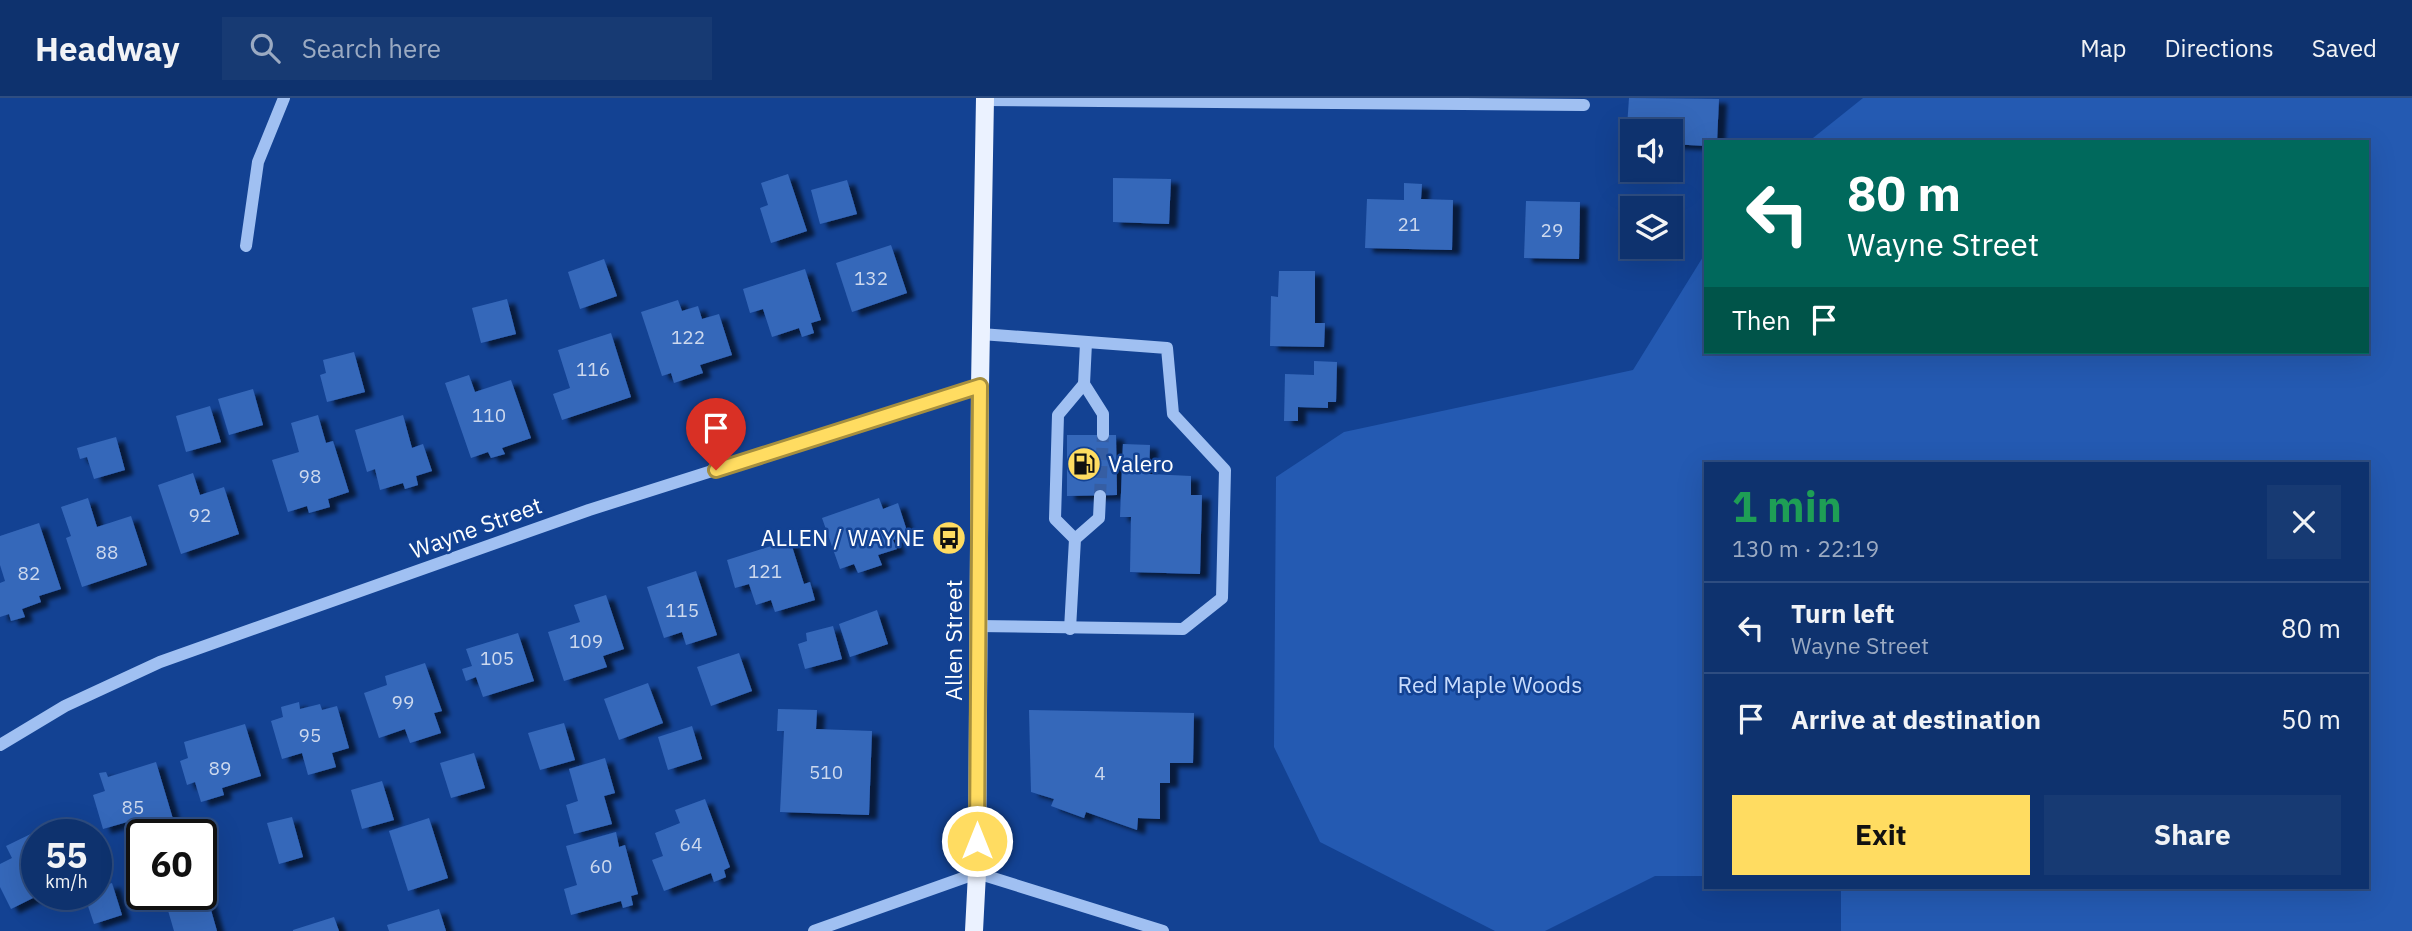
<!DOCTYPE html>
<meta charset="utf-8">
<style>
body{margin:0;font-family:"IBM Plex Sans",sans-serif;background:#173a73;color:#f1f3f6;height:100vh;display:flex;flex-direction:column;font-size:26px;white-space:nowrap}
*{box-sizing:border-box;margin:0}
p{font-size:23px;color:#9baac2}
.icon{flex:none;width:38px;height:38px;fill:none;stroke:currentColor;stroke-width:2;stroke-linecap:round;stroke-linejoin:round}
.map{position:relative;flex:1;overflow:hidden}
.side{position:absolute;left:1704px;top:364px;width:665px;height:427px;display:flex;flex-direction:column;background:#0e326e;border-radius:0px;box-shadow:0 7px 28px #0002,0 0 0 2px #2e4d81}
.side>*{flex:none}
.guide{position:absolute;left:1704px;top:42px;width:665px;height:214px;border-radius:0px;box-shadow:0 7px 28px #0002,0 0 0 2px #2e4d81;background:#00695c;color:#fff;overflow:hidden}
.controls{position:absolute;left:1620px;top:21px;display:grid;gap:14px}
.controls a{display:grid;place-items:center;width:63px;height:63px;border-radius:0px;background:#0e326e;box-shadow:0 7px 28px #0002,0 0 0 2px #2e4d81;font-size:35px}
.speed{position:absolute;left:21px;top:721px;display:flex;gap:14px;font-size:35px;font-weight:700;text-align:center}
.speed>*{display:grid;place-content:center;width:91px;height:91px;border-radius:50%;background:#0e326e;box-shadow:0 7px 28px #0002,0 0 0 2px #2e4d81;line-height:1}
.speed small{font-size:18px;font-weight:400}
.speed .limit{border:4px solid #111;border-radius:10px;background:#fff;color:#111}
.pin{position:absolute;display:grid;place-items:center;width:60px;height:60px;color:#fff;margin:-72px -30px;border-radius:50% 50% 50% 0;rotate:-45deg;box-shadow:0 0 7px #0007}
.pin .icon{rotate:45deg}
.me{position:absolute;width:77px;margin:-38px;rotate:0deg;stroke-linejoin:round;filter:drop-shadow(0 0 5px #0008)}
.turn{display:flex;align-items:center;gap:24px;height:147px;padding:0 28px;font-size:32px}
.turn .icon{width:91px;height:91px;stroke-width:2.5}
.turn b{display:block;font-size:49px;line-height:60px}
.then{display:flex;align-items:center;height:66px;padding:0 28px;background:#0003;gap:14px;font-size:26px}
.round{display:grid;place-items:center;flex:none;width:74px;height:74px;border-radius:0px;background:#173a73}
.headline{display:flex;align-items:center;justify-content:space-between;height:119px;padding:0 28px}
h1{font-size:42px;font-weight:700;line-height:52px;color:#1e9e55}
.primary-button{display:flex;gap:14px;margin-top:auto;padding:14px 28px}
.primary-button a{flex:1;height:80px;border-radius:0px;background:#ffdc61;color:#111;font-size:28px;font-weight:700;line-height:80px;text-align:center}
.primary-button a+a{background:#173a73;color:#f1f3f6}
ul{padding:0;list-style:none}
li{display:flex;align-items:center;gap:21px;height:91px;padding:0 28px;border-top:2px solid #2e4d81}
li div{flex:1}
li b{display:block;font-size:26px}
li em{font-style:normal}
header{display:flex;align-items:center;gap:42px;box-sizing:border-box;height:98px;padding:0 35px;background:#0e326e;border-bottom:2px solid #2e4d81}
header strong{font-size:33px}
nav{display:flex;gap:38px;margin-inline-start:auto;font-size:24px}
.search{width:490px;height:63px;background:#173a73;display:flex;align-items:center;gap:18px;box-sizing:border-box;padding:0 24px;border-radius:0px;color:#9baac2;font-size:26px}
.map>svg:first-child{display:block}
</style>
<header>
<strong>Headway</strong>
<div class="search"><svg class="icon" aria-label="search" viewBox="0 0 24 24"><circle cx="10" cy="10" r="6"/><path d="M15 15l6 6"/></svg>Search here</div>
<nav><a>Map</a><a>Directions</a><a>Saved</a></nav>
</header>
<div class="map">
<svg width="2412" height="833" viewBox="0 0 2412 833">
<defs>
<filter id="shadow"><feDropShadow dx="8" dy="4.5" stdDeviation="2" flood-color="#0009"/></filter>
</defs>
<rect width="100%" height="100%" fill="#134293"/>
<polygon fill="#245ab2" points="1863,0 2412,0 2412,833 1841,833 1841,789 2368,789 2368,366 1706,366 1706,778 1655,778 1545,833 1495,833 1320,744 1274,649 1276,379 1344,334 1633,272 1706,154 1706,254 2368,254 2368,44 1808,44"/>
<g fill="#3668ba" filter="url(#shadow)">
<polygon points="1629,0 1719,1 1717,44 1706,44 1706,48 1671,46 1671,33 1633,33 1633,45 1626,44"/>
<polygon points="788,76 807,133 771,145 760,110 768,107 761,85"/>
<polygon points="1113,80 1171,81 1169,126 1113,124"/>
<polygon points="847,82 857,116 820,126 811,92"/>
<polygon points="1404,85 1422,86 1421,101 1453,102 1452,152 1365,150 1367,101 1404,102"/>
<polygon points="1526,103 1580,104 1579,161 1524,160"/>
<polygon points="891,147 907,195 852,214 836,165"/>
<polygon points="604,161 617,198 580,211 568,174"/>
<polygon points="805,171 821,222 811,225 814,235 802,239 799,230 772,239 763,211 750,215 743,191"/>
<polygon points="1279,173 1315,173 1315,225 1325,225 1324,249 1270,248 1271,198 1278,199"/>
<polygon points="507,201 516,236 481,245 472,210"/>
<polygon points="678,202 682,213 698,208 702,221 719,216 732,257 700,267 703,275 674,285 671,275 662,278 641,214"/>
<polygon points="611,235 631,299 562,322 553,296 570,290 558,252"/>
<polygon points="354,254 365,294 327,304 320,277 326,275 323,262"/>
<polygon points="1314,263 1337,264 1336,304 1328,304 1328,310 1298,309 1298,323 1284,323 1285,276 1314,277"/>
<polygon points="469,277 475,294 511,282 531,340 502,350 505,356 491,360 488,354 471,360 445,285"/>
<polygon points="253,291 263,327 229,337 218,301"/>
<polygon points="210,308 221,344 186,354 176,318"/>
<polygon points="318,317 326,345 333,343 349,394 328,401 330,409 309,415 307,408 288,414 272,362 299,354 291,325"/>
<polygon points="403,317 412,350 423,346 432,373 416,378 418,387 405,391 403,385 380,392 375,371 367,374 355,332"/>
<polygon points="1067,337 1116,337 1117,397 1067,398"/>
<polygon points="116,339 125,372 94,381 87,359 80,361 77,350"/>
<polygon points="1123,346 1150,347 1149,376 1191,378 1191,397 1202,397 1200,476 1130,474 1131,419 1120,419"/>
<polygon points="193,375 200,397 224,389 239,436 181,456 158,387"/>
<polygon points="88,400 97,429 131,418 147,467 82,489 66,440 71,438 61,409"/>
<polygon points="879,400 883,411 898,405 908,436 893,442 897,451 878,457 882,467 858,475 854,466 840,471 822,420"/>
<polygon points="39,425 61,491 39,498 41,504 22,511 25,519 11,523 9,516 0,519 0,485 5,483 0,467 0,438"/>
<polygon points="790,442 804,486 810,484 815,502 775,514 771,502 756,507 749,486 735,490 727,462"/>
<polygon points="696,473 717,537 686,547 682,534 664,540 647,489"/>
<polygon points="606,497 624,551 603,558 607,569 564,583 548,534 580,524 574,507"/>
<polygon points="877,512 888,546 850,559 839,526"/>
<polygon points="833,528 842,561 805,571 798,546 807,543 806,535"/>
<polygon points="518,535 534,583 483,599 476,579 466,583 462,571 472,568 466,551"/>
<polygon points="739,555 752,593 711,608 697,569"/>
<polygon points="425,565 442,613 434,615 441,635 410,645 405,631 379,640 364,595 387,587 385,578"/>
<polygon points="648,585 663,625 619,642 604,601"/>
<polygon points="299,604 300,611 320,606 322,612 337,608 349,650 332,655 336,669 308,677 302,655 282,661 271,623 283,619 281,609"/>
<polygon points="778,611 817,612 816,631 872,633 869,717 780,714 784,633 777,633"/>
<polygon points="1029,612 1194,615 1193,665 1170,665 1170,685 1160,685 1160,721 1138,720 1137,732 1086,714 1084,720 1051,708 1054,701 1031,694"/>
<polygon points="564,625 575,662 540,672 528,635"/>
<polygon points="245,626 261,678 222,690 224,697 201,704 195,684 187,687 180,663 188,660 184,644"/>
<polygon points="692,628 702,661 668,672 658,639"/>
<polygon points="474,655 485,690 451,700 440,665"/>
<polygon points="605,660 615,695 604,698 612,726 574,736 566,707 578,703 569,671"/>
<polygon points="156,664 173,721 137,732 134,722 103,731 93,697 105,693 99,675 106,674 108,679"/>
<polygon points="382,683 394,722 362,731 351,692"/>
<polygon points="705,701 730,769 724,772 726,779 714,784 711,775 664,793 652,762 663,758 655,735 680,725 675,712"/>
<polygon points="292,719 303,759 279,766 267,725"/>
<polygon points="429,720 448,780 408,793 389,733"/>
<polygon points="43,730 47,737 37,737 37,790 34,792 37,798 11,811 0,789 0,766 12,760 6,748"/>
<polygon points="616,734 619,749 625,747 638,796 631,798 633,807 623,810 621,803 571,817 564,791 577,787 566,748"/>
<polygon points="112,785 122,817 94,826 84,796 96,796 96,790"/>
<polygon points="207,798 217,833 174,833 167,809"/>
<polygon points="439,811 446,833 389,833 387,827"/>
<polygon points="334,819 339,833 293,833 293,832"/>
</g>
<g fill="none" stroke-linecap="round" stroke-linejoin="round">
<polyline stroke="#365ea3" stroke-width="12" stroke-dasharray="12 6" stroke-linecap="butt" points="1100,398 1103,337"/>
<g stroke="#a0c0f2" stroke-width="12">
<polyline points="985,2 1584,7"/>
<polyline points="246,148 258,64 284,0"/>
<polyline points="1086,245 1084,286 1103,316 1103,337"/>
<polyline points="1075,441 1055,421 1058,317 1084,286"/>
<polyline points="978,528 1183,531 1222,500 1225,372 1173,316 1167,250 981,236"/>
<polyline points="1070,531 1075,441 1099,420 1100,398"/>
<polyline points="0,647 65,608 160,564 589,412 980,288"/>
<polyline points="814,833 977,775 1163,833"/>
</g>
<polyline stroke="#ebf2ff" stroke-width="18" points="974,833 977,775 980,288 985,0"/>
</g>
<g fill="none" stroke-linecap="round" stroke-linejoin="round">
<g stroke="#a68f3f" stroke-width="18">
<polyline id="route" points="716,372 980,288 977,743"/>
</g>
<use href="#route" stroke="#ffdc61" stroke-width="12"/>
</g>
<defs>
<g id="fuel-disc" transform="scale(1.75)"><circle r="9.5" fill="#ffdc61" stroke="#134293"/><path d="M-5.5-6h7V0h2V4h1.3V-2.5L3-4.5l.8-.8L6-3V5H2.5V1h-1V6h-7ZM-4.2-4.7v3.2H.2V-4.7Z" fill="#111"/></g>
<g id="bus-disc" transform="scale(1.75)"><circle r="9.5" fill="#ffdc61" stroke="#134293"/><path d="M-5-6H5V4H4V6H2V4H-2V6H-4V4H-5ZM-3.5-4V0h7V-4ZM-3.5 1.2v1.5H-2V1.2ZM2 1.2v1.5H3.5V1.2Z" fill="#111"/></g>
</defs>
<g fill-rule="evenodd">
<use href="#fuel-disc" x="1084" y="366"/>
<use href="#bus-disc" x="949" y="440"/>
</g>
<g text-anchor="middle" stroke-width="5" stroke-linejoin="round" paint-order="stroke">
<g font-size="19" fill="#cdd9ee">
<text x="1409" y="133">21</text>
<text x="1552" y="139">29</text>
<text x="871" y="187">132</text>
<text x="688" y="246">122</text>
<text x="593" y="278">116</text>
<text x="489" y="324">110</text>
<text x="310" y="385">98</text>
<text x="200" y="424">92</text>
<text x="107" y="461">88</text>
<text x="765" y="480">121</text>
<text x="29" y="482">82</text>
<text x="682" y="519">115</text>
<text x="586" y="550">109</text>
<text x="497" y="567">105</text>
<text x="403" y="611">99</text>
<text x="310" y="644">95</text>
<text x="220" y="677">89</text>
<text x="826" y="681">510</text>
<text x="1100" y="682">4</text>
<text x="133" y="716">85</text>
<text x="691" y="753">64</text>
<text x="601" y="775">60</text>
</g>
<g font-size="23" fill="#fff" stroke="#134293" text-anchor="start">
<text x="1108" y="374">Valero</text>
<text x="925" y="448" text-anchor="end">ALLEN / WAYNE</text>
</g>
<g font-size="23" fill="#fff" stroke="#134293">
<text transform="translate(476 430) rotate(-20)" y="8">Wayne Street</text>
<text transform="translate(954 542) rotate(-90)" y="8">Allen Street</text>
</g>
<g font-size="23" fill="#c8dcfd" stroke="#134293">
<text x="1490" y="595">Red Maple Woods</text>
</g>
</g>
</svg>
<div class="controls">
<a><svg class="icon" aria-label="sound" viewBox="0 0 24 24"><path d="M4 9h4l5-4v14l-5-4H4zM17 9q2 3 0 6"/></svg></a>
<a><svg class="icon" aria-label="layers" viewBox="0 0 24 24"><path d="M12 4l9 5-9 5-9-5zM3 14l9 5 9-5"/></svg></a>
</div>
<div class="speed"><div>55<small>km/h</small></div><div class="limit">60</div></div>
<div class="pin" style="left:716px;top:372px;background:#d93025"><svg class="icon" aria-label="arrive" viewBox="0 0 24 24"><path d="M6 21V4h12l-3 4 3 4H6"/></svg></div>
<svg class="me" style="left:977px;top:743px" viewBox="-20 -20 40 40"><circle r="17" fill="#ffdc61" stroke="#fff" stroke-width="3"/><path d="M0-11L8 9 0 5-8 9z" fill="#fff"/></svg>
<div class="guide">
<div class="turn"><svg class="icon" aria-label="left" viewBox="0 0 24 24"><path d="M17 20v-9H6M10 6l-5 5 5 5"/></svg><div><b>80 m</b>Wayne Street</div></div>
<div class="then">Then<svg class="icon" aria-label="arrive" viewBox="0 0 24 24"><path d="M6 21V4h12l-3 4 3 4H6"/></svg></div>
</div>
<section class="side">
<div class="headline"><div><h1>1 min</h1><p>130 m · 22:19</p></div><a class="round"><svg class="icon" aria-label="close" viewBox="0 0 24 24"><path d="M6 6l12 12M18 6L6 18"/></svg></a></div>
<ul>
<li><svg class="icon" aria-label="left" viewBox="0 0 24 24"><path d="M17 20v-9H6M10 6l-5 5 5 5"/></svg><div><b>Turn left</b><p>Wayne Street</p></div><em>80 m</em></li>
<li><svg class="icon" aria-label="arrive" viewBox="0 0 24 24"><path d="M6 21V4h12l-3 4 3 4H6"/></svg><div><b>Arrive at destination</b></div><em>50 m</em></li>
</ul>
<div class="primary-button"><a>Exit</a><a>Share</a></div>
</section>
</div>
